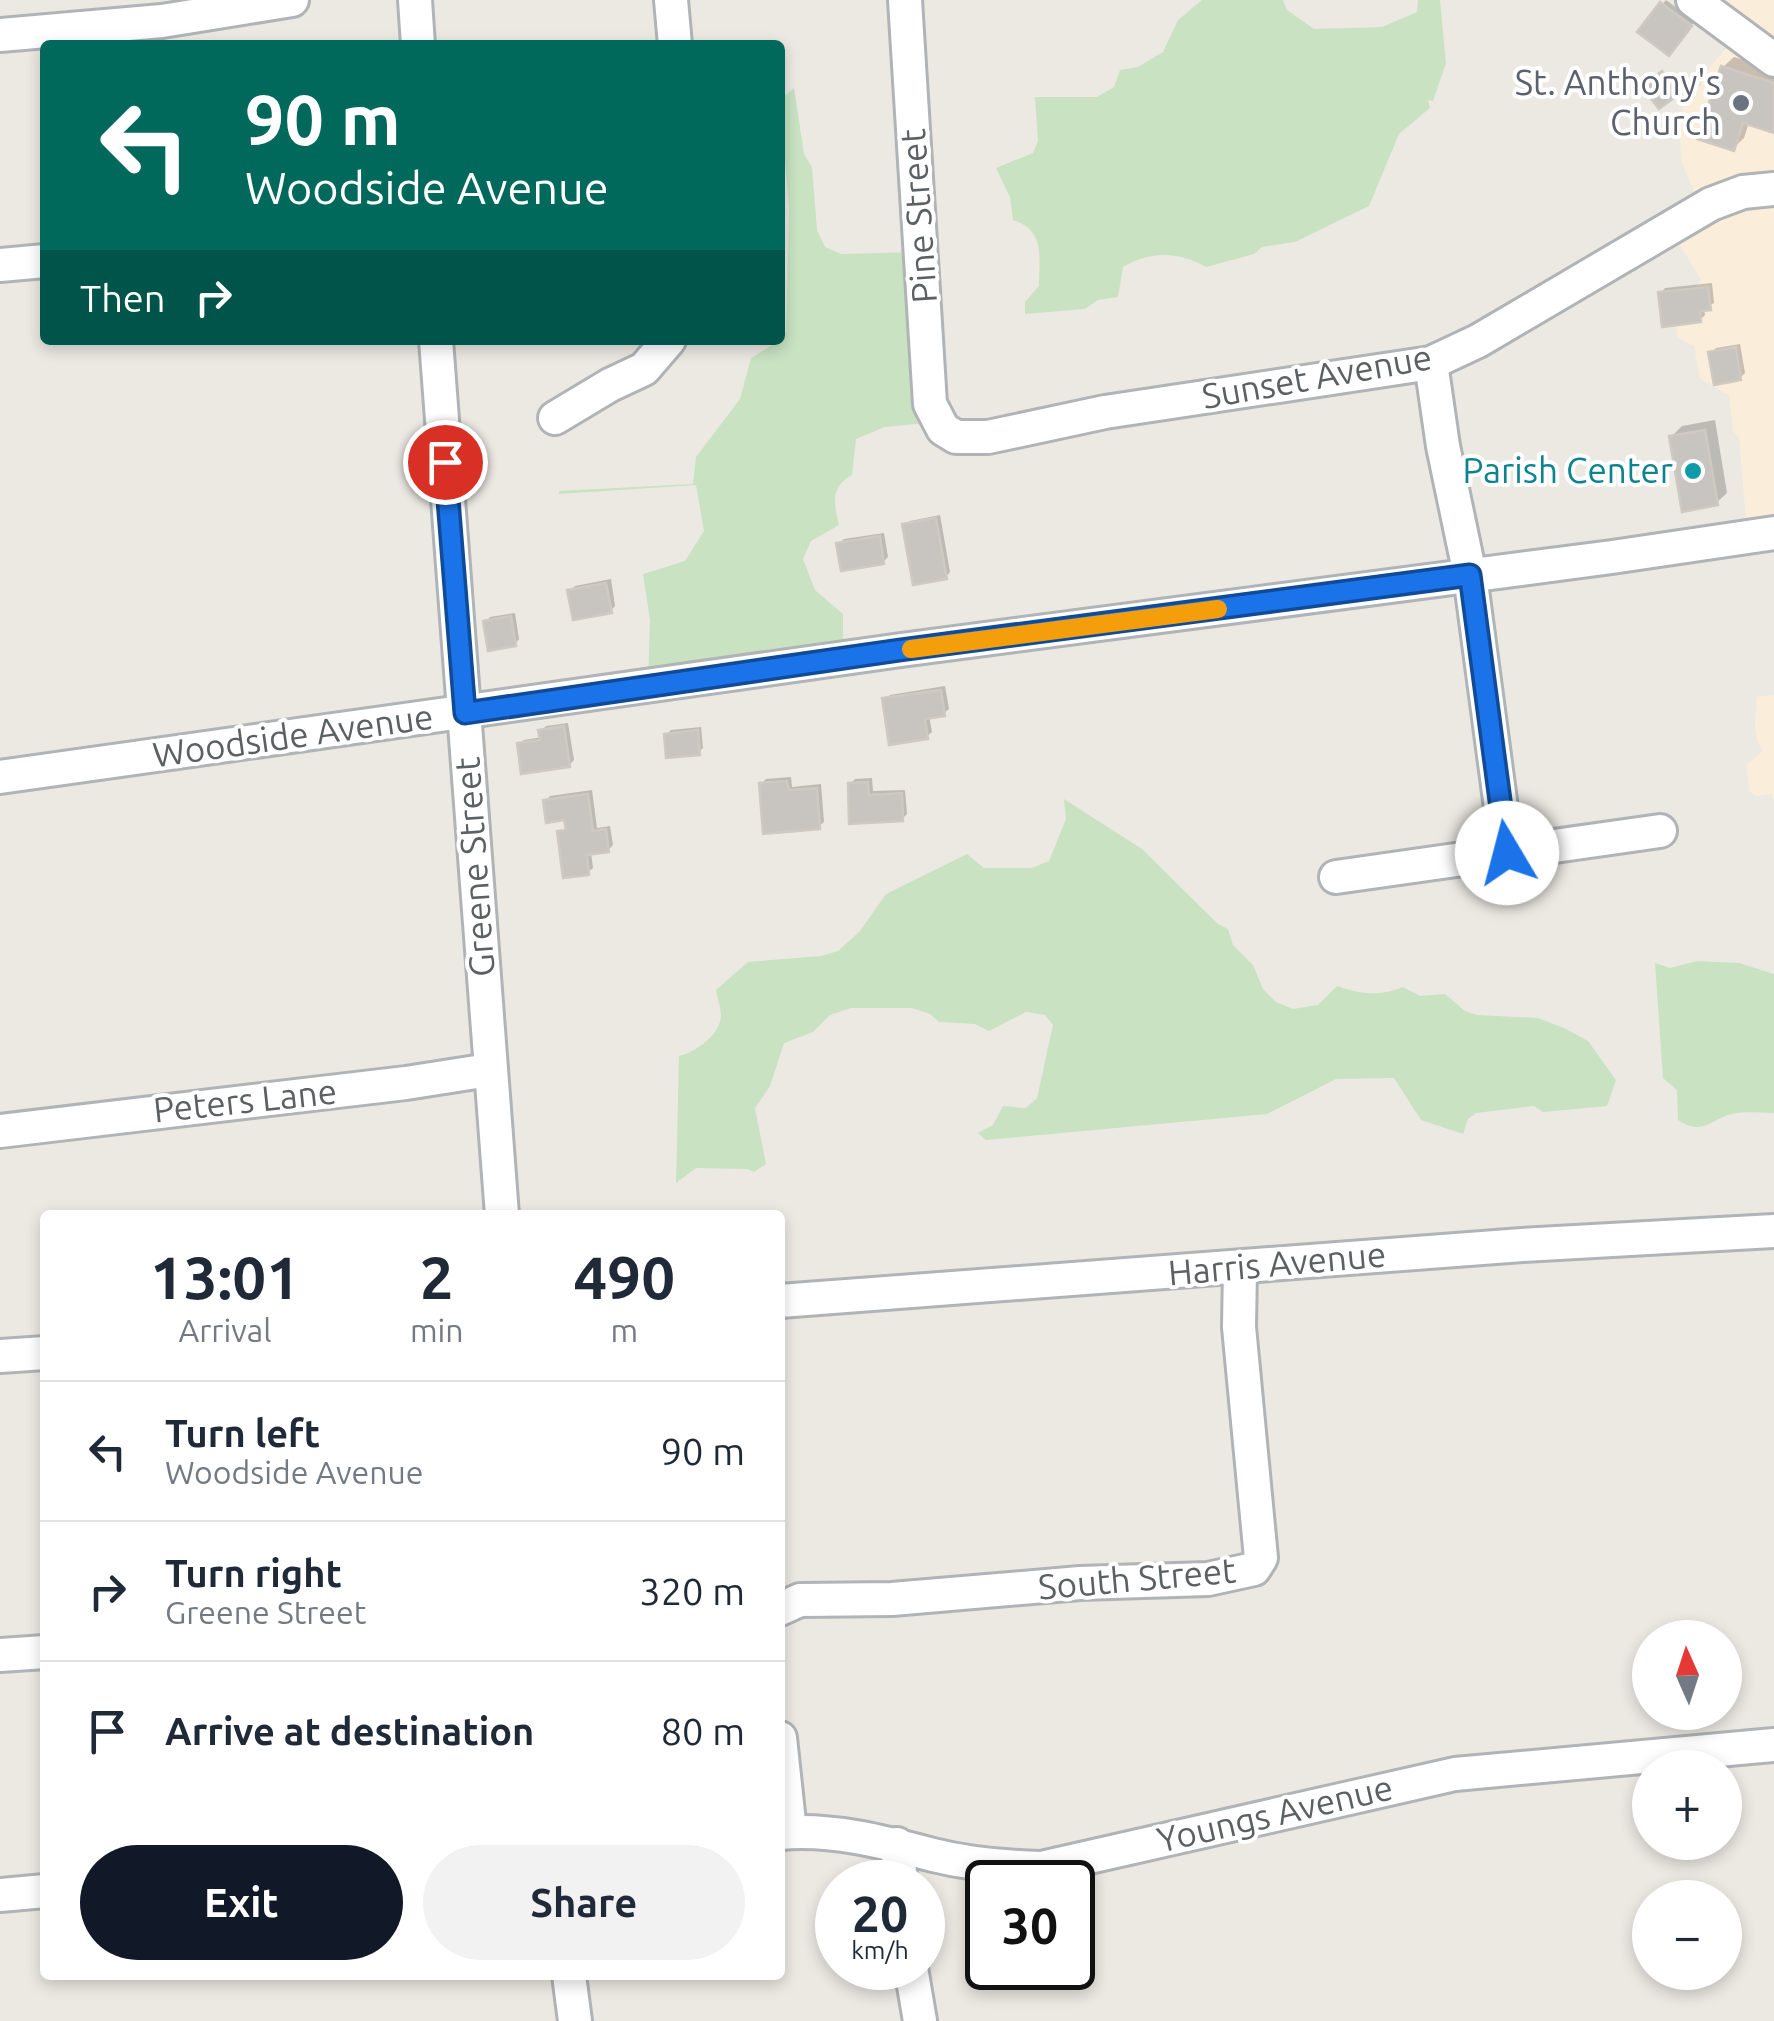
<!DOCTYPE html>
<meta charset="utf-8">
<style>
body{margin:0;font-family:Ubuntu,sans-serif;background:#f2f2f3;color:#1f2937;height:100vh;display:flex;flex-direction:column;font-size:38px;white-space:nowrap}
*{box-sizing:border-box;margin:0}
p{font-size:32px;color:#747a83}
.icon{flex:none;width:55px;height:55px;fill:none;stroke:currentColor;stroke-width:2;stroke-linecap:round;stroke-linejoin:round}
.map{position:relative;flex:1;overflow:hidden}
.panel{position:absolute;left:40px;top:1210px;width:745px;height:770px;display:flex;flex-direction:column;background:#fff;border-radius:10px;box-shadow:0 5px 15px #0003}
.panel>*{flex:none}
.top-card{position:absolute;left:40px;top:40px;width:745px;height:305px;border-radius:10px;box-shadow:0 5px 15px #0003;background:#00695c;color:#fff;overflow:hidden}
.needle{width:65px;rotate:357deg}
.tools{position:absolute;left:1632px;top:1620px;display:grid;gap:20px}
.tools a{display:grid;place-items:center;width:110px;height:110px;border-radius:50%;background:#fff;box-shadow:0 5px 15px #0003;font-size:50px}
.speed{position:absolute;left:815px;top:1860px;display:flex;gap:20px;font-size:50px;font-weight:700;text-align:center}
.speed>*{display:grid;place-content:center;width:130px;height:130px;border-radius:50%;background:#fff;box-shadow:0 5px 15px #0003;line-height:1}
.speed small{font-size:25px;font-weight:400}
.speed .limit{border:5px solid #111;border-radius:15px;background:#fff;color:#111}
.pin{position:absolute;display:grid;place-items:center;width:85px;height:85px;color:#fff;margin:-42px;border:5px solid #fff;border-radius:50%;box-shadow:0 2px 10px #0007}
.me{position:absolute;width:110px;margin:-55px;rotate:352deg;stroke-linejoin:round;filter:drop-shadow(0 0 8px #0008)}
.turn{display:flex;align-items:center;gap:35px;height:210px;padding:0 40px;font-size:45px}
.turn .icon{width:130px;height:130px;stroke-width:2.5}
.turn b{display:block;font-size:70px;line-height:85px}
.then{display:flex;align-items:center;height:95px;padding:0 40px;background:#0003;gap:20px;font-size:38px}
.eta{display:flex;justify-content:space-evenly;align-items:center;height:170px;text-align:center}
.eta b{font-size:60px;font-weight:700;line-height:70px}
.action{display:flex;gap:20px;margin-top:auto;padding:20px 40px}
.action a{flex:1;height:115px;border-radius:60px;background:#111827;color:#fff;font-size:40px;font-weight:700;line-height:115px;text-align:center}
.action a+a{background:#f2f2f3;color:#1f2937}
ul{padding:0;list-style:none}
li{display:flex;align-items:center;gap:30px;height:140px;padding:0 40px;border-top:2px solid #e0e1e3}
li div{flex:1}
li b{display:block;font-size:38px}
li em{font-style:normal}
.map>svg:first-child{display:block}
</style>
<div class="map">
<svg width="1774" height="2021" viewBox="0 0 1774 2021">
<rect width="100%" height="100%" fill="#ece9e3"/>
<g fill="#faedda">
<polygon points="1696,0 1774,0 1774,531 1747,530 1739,438 1733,431 1729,395 1700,379 1694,346 1678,338 1672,295 1695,288 1701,280 1672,232 1700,206 1682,163 1678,119 1690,92 1701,86 1702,76 1737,36"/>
<polygon points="1774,695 1774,800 1771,794 1756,796 1750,792 1746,765 1763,751 1757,741 1755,725 1757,697"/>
</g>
<g fill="#c8e2c2">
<path d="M1202 0H1283L1287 10 1314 29 1382 27 1417 12 1418 0H1440L1446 63 1433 101 1428 100 1430 108 1399 134 1369 206 1295 242 1262 247 1254 254 1206 267C1179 251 1149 251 1123 267L1118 297 1098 300 1085 309 1025 314V302L1039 286C1039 257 1046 231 1013 220L1010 197 996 168 1033 153 1038 141 1035 97H1097L1114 87 1120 70 1138 67 1163 52 1178 20Z"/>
<path d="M794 88 804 154 812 167 817 230 825 247 841 254 920 252 937 422 885 427 856 439 852 475C830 487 834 503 839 525L811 541 803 559 815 590 843 614V656L648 684 650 620 643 574 685 561 704 531 696 485 559 494V491L693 484 696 457 740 399 751 358 780 340 786 332 789 208 780 100Z"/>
<path d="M1064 799 1142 849 1218 924 1228 929 1233 945 1253 965 1263 989 1276 1002 1293 1009 1318 1005 1337 986C1360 994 1380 997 1403 987L1420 996 1445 994 1465 1011 1477 1015 1538 1018 1564 1028 1588 1041 1616 1080 1607 1106 1543 1112 1534 1106 1476 1113 1468 1119 1463 1134 1421 1120 1394 1078 1336 1079 1267 1114 986 1140 978 1133 993 1125 1003 1106 1026 1108 1037 1098 1053 1025 1045 1015 1026 1012 989 1031 975 1024 939 1022 930 1014 912 1008H851L830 1015 813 1032 784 1043 770 1086 755 1108 766 1164 754 1172 747 1169 696 1168 676 1183 679 1056C696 1052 720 1035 721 1016 721 1008 717 997 716 990L748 962 821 956 838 951 860 931 886 894 967 854 984 868H1032L1049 861 1066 819Z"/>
<path d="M1697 961 1739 963 1774 974V1113C1761 1113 1744 1111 1732 1114 1712 1118 1704 1137 1678 1120L1677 1090 1663 1078 1655 963 1670 968Z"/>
</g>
<g fill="#0003">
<polygon points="1666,0 1695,21 1674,48 1641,31"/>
<polygon points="1734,57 1774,70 1774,130 1749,122 1744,138 1733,148 1723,67"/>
<polygon points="1712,283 1714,303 1704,308 1705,315 1700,320 1661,293 1665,288"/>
<polygon points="1740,344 1745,373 1740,378 1711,353 1716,348"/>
<polygon points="1715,420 1727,493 1716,503 1671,437 1682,426"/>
<polygon points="940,515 950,572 946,577 905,525 910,521"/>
<polygon points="884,533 888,557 883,562 839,544 844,539"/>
<polygon points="611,579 615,606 611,611 570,591 575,586"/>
<polygon points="515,613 519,639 515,644 486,622 490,617"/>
<polygon points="945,686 949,709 944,713 929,715 932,732 927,736 885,699 890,695"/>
<polygon points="568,723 574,760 569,765 519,744 524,740 542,737 541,731 546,726"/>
<polygon points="701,727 703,748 699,752 666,735 671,730"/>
<polygon points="791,777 792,787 821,784 824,822 819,826 761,784 766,779"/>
<polygon points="872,778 873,791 905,790 907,814 902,819 850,784 855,779"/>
<polygon points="592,790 597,828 610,826 613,845 608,850 591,852 593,868 588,872 559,832 568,827 566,817 546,801 550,796"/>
</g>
<g fill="#c8c4c0" stroke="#d0c9c2" stroke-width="2.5">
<polygon points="1660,2 1692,26 1669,56 1637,32"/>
<polygon points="1721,66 1774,83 1774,133 1743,123 1734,151 1697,139"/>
<polygon points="1662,71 1679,94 1659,109 1642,87"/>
<polygon points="1708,287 1711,310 1700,311 1701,322 1662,327 1658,292"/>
<polygon points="1736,347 1741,380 1714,385 1708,352"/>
<polygon points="1705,430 1718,505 1682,512 1669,436"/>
<polygon points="936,518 947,579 913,585 902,524"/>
<polygon points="880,536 884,564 841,571 836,543"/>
<polygon points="606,583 612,613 573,620 567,590"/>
<polygon points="511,616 516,646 488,651 483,621"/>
<polygon points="941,690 945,716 925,719 928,739 889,745 882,698"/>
<polygon points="564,726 570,767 521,774 517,743 540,740 538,730"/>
<polygon points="698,730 700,755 666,758 664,734"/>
<polygon points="787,781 789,790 817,788 820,829 763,834 759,783"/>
<polygon points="868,782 869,795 902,793 903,821 849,824 848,783"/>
<polygon points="588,794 593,831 606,829 609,852 587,855 589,875 563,878 557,831 566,830 564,820 546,823 543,800"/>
</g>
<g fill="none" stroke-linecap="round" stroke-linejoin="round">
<g stroke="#b0b4b7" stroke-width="38">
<g id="minor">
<polyline points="415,0 418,45"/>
<polyline points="671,0 675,45"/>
<polyline points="905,0 930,404 943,429 956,437 988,437 1105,412 1431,363 1478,341 1711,204 1743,192 1774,189"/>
<polyline points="1693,0 1774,60"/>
<polyline points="0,35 162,21 292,0"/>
<polyline points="0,265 45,261"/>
<polyline points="436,340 502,1215"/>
<polyline points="1431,363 1443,446 1470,575 1507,853"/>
<polyline points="555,418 610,385 644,369 669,340"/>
<polyline points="0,777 901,650 1612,557 1774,533"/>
<polyline points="1336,877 1660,831"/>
<polyline points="0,1131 406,1083 489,1070"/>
<polyline points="780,1301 1522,1245 1774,1231"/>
<polyline points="0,1356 45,1353"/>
<polyline points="780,1609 800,1600 892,1599 1080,1583 1208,1579 1254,1569 1261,1558 1239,1327 1240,1268"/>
<polyline points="0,1655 45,1652"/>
<polyline points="780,1738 790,1832"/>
<path d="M780 1833C831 1828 884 1842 933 1855 969 1864 1004 1867 1041 1868L1455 1774 1774 1745"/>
<polyline points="897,1844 901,1882"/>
<polyline points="0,1895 45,1891"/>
<polyline points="911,1968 920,2021"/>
<polyline points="569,1975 575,2021"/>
</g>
</g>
<use href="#minor" stroke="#fff" stroke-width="32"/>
</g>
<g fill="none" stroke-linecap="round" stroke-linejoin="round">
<g stroke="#114b97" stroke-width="25">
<polyline id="route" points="445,462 465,713 900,650 1470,575 1507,853"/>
</g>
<use href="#route" stroke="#1a73e8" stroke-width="18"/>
<polyline stroke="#f59e0b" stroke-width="18" points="911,649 1218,609"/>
</g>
<circle fill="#6b7280" stroke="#fff" stroke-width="4" cx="1741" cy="103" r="10"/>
<circle fill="#0f9aa8" stroke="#fff" stroke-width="4" cx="1693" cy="471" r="10"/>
<g text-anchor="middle" stroke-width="8" stroke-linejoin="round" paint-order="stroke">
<g font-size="35" fill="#5b616d" stroke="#fff" text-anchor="end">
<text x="1721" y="95">St. Anthony's<tspan x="1721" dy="40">Church</tspan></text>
</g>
<g font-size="35" fill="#5b6062" stroke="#fff">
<text transform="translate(919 216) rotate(-94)" y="12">Pine Street</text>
<text transform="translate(1317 377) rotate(-10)" y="12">Sunset Avenue</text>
<text transform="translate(293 736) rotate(-8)" y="12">Woodside Avenue</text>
<text transform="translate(475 867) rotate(-94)" y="12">Greene Street</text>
<text transform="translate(245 1101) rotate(-6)" y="12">Peters Lane</text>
<text transform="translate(1277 1264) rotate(-5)" y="12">Harris Avenue</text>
<text transform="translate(1137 1579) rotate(-5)" y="12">South Street</text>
<text transform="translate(1275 1814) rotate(-13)" y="12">Youngs Avenue</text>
</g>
<g font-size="35" fill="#0d838f" stroke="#fff" text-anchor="end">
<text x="1673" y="483">Parish Center</text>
</g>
</g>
</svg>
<div class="tools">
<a><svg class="needle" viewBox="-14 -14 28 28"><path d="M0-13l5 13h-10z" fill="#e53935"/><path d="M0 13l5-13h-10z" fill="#747a83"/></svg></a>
<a>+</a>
<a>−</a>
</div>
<div class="speed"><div>20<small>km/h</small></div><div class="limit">30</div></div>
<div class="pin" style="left:445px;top:462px;background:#d93025"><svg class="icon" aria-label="arrive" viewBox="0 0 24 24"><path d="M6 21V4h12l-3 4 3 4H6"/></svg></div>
<svg class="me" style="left:1507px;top:853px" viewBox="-20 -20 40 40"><circle r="19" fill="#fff"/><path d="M0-13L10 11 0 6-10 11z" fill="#1a73e8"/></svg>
<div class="top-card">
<div class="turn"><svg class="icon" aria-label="left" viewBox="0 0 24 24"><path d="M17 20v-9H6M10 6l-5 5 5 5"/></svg><div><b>90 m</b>Woodside Avenue</div></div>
<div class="then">Then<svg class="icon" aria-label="right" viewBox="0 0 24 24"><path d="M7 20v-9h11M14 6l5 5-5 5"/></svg></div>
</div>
<section class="panel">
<div class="eta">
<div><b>13:01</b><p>Arrival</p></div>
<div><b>2</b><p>min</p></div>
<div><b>490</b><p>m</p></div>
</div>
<ul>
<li><svg class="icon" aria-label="left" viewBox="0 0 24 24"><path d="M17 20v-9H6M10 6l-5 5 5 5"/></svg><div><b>Turn left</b><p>Woodside Avenue</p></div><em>90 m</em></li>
<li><svg class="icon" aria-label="right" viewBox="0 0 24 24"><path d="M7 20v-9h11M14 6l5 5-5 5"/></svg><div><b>Turn right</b><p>Greene Street</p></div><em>320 m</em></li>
<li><svg class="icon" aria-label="arrive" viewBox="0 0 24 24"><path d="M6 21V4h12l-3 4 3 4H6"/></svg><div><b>Arrive at destination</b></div><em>80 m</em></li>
</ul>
<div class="action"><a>Exit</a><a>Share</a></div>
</section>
</div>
